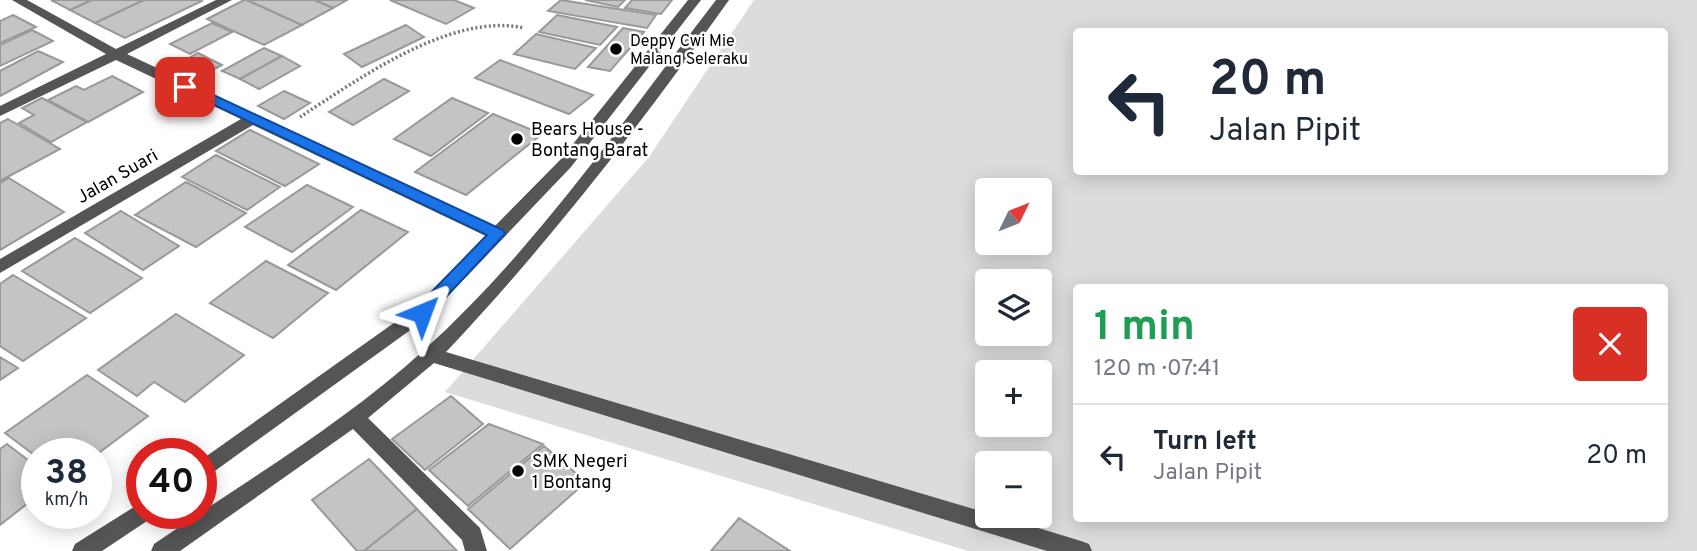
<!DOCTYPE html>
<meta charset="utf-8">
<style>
body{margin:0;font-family:Overpass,sans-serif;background:#f2f2f3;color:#1f2937;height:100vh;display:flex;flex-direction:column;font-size:26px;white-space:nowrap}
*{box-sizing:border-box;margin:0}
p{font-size:23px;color:#747a83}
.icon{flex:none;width:38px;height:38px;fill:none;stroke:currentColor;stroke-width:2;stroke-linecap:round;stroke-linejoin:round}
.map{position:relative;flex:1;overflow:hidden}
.details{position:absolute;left:1073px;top:284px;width:595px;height:238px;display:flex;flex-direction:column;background:#fff;border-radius:7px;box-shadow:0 4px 18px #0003}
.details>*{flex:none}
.hud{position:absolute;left:1073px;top:28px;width:595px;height:147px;border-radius:7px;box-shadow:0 4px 18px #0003;background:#fff;color:#1f2937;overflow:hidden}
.needle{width:46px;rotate:47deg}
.tools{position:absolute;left:975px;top:178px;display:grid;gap:14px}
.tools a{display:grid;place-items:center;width:77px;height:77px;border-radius:7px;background:#fff;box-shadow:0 4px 18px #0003;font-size:35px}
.speed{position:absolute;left:21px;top:438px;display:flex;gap:14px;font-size:35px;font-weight:700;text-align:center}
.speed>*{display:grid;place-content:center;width:91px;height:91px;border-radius:50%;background:#fff;box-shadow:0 4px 18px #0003;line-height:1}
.speed small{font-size:18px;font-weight:400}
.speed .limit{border:10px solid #d22;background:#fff;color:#111}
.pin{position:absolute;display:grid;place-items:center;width:60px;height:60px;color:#fff;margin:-30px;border-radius:14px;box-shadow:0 4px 10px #0006}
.me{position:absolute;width:77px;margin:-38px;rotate:44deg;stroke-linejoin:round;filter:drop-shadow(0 0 5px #0008)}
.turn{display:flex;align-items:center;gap:24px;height:147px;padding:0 21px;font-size:32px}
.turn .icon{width:91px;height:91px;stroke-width:2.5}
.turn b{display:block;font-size:49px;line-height:60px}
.round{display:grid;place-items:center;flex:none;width:74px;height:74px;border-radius:7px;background:#f2f2f3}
.headline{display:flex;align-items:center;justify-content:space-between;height:119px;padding:0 21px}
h1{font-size:42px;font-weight:700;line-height:52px;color:#1e9e55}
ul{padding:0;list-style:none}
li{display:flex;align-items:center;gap:21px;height:105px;padding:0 21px;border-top:2px solid #e0e1e3}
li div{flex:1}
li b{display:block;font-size:26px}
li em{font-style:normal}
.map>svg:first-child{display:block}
</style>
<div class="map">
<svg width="1697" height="551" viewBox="0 0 1697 551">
<rect width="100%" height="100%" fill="#fff"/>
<path fill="#dcdcdc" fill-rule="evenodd" d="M754 0H1697V551H968L445 392 649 157ZM1076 32H1664V172H1076ZM987 191H1040V243H987ZM987 282H1040V334H987ZM1076 287H1664V518H1076ZM987 373H1040V425H987ZM987 464H1040V516H987Z"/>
<g fill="#c4c4c4" stroke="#999" stroke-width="2">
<polygon points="51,0 92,0 70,10"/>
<polygon points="92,0 144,0 95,23 70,10"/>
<polygon points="144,0 201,0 202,1 125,38 95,23"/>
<polygon points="244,0 247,0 302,25 264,45 207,19"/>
<polygon points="247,0 315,0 333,8 302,25"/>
<polygon points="315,0 347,0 333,8"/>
<polygon points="390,0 454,0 474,8 446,24"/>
<polygon points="561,0 656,15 647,28 548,11"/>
<polygon points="585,0 625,0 618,7"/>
<polygon points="632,0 672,0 661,14 625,8"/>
<polygon points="13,15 36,27 0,43 0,21"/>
<polygon points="557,15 617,27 600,45 539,32"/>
<polygon points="212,23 232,32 190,54 170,44"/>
<polygon points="406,25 424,37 362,67 344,54"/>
<polygon points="623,28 644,32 610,71 588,67"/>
<polygon points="32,30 53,41 0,66 0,45"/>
<polygon points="536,34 596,48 575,69 514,54"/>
<polygon points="264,48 282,56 240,79 222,71"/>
<polygon points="38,51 63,62 0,96 0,71"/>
<polygon points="198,53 222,65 201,76 177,65"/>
<polygon points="282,56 300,66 259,89 240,79"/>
<polygon points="500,60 593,95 569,114 475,78"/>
<polygon points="112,76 143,92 88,122 48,100 76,86 84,90"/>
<polygon points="384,79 409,91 353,125 329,112"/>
<polygon points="284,91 310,103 284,119 258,106"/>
<polygon points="42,98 87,122 51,142 19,123 34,115 22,108"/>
<polygon points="452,98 488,113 431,156 394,139"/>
<polygon points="493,114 542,134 466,195 415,172"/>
<polygon points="8,119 60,149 0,181 0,123"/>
<polygon points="250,130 319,164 285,186 216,151"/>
<polygon points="216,155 280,187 247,210 182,177"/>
<polygon points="9,178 64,212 0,250 0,183"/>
<polygon points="186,182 246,213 196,247 135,215"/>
<polygon points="307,185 353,207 292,252 245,227"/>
<polygon points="361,210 408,232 336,290 288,265"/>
<polygon points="121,211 179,246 143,270 85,233"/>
<polygon points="75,238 142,278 90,313 22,271"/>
<polygon points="266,261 328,293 273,338 210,303"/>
<polygon points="13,275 86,318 23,361 0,346 0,284"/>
<polygon points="176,314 244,355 185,402 154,382 137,396 98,370"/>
<polygon points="0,357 18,368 0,380"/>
<polygon points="87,375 148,416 96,455 37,453 37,457 5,433"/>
<polygon points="451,396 483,424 425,470 392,439"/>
<polygon points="489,424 543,444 468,506 429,470"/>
<polygon points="7,444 37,467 37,496 0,525 0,449"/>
<polygon points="544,446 586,482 510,549 468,509"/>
<polygon points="369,459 417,509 364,551 357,551 312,500"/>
<polygon points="417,509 457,551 364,551"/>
<polygon points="739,518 790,551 711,551"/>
</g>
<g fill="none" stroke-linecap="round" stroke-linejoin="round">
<path stroke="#777" stroke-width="3.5" stroke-dasharray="2 2.5" stroke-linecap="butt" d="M300 117C359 79 451 12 524 28"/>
<g fill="#555" fill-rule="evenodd">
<polygon points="12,0 27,0 116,49 216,0 232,0 127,54 495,226 561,159 688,0 701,0 571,167 427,318 201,481 201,460 415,308 486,236 253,125 0,273 0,259 241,119 116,60 0,116 0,106 106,54"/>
<path d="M716 0H729C642 123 549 243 446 352L987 513V516H999L1081 541 1089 544 1092 551H1047L434 363 368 418 480 528 487 551H465L462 540 353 429 180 551H151L154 544C244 482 343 424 424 350 537 248 624 119 716 0Z"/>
<polygon points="142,502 142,513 152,513 150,519 102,551 72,551 75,544"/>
</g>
</g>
<polygon fill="#1a73e8" stroke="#114b97" stroke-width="2" points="181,84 190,84 503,230 505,234 427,317 416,317 416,308 487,235 181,89"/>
<g fill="#000" stroke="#fff" stroke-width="2.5">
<circle cx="616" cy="49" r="7"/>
<circle cx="517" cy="139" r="7"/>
<circle cx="518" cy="471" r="7"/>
</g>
<g text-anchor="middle" stroke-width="5" stroke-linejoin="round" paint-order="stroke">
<g font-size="16" fill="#000" stroke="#fff" text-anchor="start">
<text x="630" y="46">Deppy Cwi Mie<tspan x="630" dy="18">Malang Seleraku</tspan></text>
</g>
<g font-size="18" fill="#000" stroke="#fff" text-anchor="start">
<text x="531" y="135">Bears House -<tspan x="531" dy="21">Bontang Barat</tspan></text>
<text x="532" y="467">SMK Negeri<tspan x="532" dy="21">1 Bontang</tspan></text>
</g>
<g font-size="18" fill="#000" stroke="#fff">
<text transform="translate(117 176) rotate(-30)" y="6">Jalan Suari</text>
</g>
</g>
</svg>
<div class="tools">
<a><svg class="needle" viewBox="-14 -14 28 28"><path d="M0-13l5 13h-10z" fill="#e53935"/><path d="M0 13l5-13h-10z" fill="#747a83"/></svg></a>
<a><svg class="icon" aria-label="layers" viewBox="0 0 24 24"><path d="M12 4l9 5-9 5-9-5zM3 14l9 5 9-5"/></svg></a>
<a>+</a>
<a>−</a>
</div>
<div class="speed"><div>38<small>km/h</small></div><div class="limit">40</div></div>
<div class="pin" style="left:185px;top:87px;background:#d93025"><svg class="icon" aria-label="arrive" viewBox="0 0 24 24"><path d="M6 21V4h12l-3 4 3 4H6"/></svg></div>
<svg class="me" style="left:422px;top:313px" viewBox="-20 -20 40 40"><path d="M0-17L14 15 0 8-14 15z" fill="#1a73e8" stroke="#fff" stroke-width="4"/></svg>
<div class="hud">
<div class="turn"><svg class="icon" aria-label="left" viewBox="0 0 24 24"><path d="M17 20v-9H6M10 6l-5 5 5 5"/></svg><div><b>20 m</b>Jalan Pipit</div></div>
</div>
<section class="details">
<div class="headline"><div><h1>1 min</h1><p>120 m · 07:41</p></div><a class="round" style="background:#d93025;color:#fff"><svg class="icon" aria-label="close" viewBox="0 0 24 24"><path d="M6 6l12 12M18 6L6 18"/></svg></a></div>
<ul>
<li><svg class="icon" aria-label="left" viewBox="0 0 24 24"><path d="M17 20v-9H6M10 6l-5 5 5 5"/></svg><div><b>Turn left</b><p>Jalan Pipit</p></div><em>20 m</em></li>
</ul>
</section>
</div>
